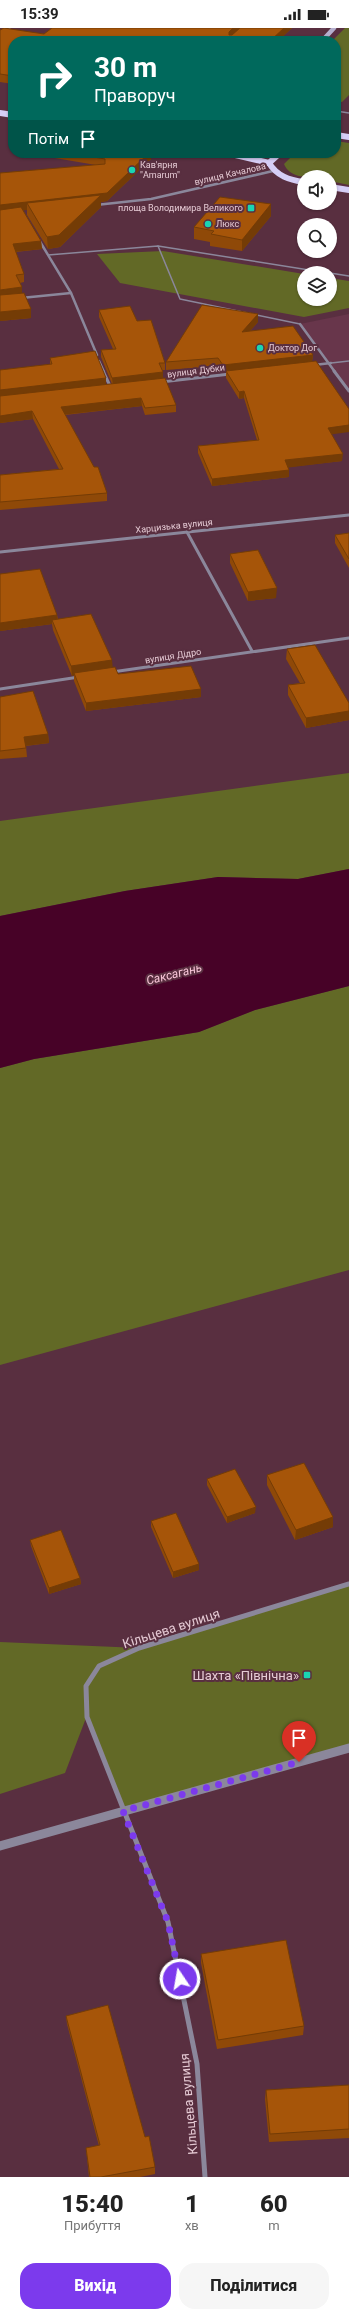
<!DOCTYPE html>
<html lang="uk">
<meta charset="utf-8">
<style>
body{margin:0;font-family:Roboto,sans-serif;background:#f6f6f6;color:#222;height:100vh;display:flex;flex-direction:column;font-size:15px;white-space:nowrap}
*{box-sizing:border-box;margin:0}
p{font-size:13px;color:#767676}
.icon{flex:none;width:22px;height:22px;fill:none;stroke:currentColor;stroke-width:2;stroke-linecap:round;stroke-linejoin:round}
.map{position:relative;height:2149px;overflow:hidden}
.panel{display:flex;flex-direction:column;background:#fff;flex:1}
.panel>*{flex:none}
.banner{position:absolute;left:8px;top:8px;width:333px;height:122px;border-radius:16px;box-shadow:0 1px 3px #0004;background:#00695c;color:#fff;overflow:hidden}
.tools{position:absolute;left:297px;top:142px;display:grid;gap:8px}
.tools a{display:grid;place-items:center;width:40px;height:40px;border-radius:50%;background:#fff;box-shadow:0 1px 3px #0004;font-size:20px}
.pin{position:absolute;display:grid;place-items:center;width:34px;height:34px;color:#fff;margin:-41px -17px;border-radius:50% 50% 50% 0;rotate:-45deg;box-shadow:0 0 4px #0007}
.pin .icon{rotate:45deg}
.me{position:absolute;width:44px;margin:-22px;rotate:348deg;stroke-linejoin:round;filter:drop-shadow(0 0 3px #0008)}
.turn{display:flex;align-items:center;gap:14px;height:84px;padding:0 20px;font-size:18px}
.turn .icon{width:52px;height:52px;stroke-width:2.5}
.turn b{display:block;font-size:28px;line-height:34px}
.then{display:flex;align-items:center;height:38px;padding:0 20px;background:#0003;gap:8px;font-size:15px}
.eta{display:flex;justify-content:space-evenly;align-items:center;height:68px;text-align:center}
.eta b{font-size:24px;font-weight:800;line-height:28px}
.action{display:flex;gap:8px;margin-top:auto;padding:8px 20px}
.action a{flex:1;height:46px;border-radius:16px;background:#7c3aed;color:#fff;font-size:16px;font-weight:800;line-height:46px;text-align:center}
.action a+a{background:#f6f6f6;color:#222}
.status{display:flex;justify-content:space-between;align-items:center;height:28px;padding:0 20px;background:#fff;direction:ltr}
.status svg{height:11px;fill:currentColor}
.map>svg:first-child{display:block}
</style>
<div class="status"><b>15:39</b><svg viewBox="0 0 49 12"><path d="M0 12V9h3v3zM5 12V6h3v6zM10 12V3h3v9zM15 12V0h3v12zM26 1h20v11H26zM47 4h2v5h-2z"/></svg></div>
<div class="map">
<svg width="349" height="2149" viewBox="0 0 349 2149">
<rect width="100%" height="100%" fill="#592f40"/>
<polygon fill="#68364b" points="349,286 349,363 300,296"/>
<g fill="#626926">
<polygon points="345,0 349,0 349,67 342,74 336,73 336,13 332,13"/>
<path d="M336 113 349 115V157L330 153V149C315 149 291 153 284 136L295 125H336Z"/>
<polygon points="163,223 304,246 304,271 330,271 330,250 349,253 349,280 304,289 120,255 97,226"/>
<polygon points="349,745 349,841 298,851 218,849 125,863 0,888 0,793"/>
<polygon points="349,958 349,1242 0,1337 0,1040 34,1031 199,1004 255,982"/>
<polygon points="349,1556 349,1720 123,1783 86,1690 65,1745 0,1766 0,1614 139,1620"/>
</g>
<polygon fill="#470227" points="349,841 349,958 255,982 199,1004 34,1031 0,1040 0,888 125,863 218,849 298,851"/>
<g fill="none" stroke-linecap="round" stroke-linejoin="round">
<g stroke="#8b879b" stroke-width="1.5">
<polyline points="0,8 10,0"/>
<polyline points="336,83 349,85"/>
<polyline points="158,218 328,245"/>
<polyline points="48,227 158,218 180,271 300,296"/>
<polyline points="330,245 349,248"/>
<polyline points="331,335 349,333"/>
</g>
<g stroke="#8b879b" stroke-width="2.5">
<polyline points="96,177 151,171 273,143"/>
<polyline points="39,212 71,265 97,327"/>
<polyline points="21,270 71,265"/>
<polyline points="300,296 335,344"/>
<polyline points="99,333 104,344"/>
<polyline points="314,337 331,335"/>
</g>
<g stroke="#8b879b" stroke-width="3">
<polyline points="103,343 111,360"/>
<polyline points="334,343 349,363"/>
<polyline points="161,354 230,346"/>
<polyline points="187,504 252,623"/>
<polyline points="0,524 349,487"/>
<polyline points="112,644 349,610"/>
<polyline points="0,661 79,649"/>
</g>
<polyline stroke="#8b879b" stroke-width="5" points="205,2149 197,2036 168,1894 87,1689 86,1658 99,1638 139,1620 349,1556"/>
<polyline stroke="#8b879b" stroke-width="9" points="0,1818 349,1720"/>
<polyline stroke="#b5afce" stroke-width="4.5" points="322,13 334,0"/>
<g stroke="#d6cef6" stroke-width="6">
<polyline points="0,85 13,87"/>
<polyline points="336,107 349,109"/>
<polyline points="227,125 269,135"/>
<path d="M280 125 269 135C277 148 289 152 304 154"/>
<polyline points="330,159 349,162"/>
</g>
</g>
<g fill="#8f4908">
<polygon points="52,0 292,0 278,13 13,13 13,56 0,54 0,2 44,6"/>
<polygon points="43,125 151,125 151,131 107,173 101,174 101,179 60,219 48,221 27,187 27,182 23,182 41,213 42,221 16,224 24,246 24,254 20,255 22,265 31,281 31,290 0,293 0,145 96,137 43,128"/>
<polygon points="271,188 242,223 210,218 210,214 194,211 194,199"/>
<polygon points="99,282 137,293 165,335 165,342 162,342 163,350 176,377 176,384 145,387 142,378 65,387 107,465 107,473 0,482 0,447 59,441 33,391 0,395 50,336 50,330 106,350 106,356 112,356 101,329 101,322 113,321 99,289"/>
<polygon points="258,294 250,303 313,327 312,333 331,406 342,433 288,439 289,442 289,449 212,458 198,425 198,418 257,412 244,370 239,371 226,350 226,344 222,344 218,338 166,342 166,334"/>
<polygon points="349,505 349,540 335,515 335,507"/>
<polygon points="230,526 276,570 248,573 230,535"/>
<polygon points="0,546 57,587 58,591 112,639 118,646 201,669 86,683 74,653 74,647 72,648 53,602 52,596 0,603"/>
<polygon points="287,621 349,675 349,692 306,700 288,667 288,657 300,655 286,631"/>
<polygon points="0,669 48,706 49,715 26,718 27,729 0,731"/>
<polygon points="267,1447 333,1489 333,1499 295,1512 267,1457"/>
<polygon points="207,1451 255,1485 227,1495 207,1457"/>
<polygon points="151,1493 199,1536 199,1542 173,1550 151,1499"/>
<polygon points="30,1512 80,1550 81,1556 49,1566 31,1518"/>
<polygon points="201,1926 304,1998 303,2007 217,2021 201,1935"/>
<polygon points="66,1988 145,2109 155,2139 155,2146 140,2149 89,2149 86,2120 99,2118 67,1996"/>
<polygon points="349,2057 349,2110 269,2114 265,2071 266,2062"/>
</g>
<g fill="#743c06">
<polygon points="233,0 242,0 229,11 229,4"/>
<polygon points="284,0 292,0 278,13 270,13"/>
<polygon points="145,125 151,125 151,131 107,173 101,174 101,179 60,219 48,221 47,209 27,175 27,182 0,185 0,177"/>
<polygon points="271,176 271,188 242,223 242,212"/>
<polygon points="41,213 42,221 13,224 13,216"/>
<polygon points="22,259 22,268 0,270 0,262"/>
<polygon points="31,281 31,290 0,293 0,284"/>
<polygon points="258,286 258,294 242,312 242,304"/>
<polygon points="313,327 312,334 222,344 223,337"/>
<polygon points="163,344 163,351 113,357 112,350"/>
<polygon points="106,350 106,358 0,370 0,362"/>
<polygon points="244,363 244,370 239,371 239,364"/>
<polygon points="141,370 142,378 61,387 61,379"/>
<polygon points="32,383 33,391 0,395 0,388"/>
<polygon points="349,397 349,404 327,407 328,400"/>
<polygon points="343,426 342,433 285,440 285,432"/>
<polygon points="289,442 289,449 212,458 212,451"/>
<polygon points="277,560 276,570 248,573 248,564"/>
<polygon points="57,587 58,595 52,592 52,596 0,603 0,595"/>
<polygon points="112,632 113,642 74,645 74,647 72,648 71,638"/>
<polygon points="201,661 201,669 86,683 86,675"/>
<polygon points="349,683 349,692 306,700 306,690"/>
<polygon points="48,706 49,715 24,718 24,709"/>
<polygon points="256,1479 255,1485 227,1495 227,1489"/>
<polygon points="333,1489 333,1499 295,1512 296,1502"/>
<polygon points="199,1536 199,1542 173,1550 173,1544"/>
<polygon points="80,1550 81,1556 49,1566 49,1560"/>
</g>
<g fill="#a65509" stroke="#743c06">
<polygon points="4,0 44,6 52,0 233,0 229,4 229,7 232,7 240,0 284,0 270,13 13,13 13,28 12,28 9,30 13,32 13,48 0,46 0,2"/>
<polygon points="71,125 149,125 107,165 0,177 0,145 105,136 105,131"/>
<polygon points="101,167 59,207 47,209 27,175"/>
<polygon points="220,169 271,176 242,212 211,206 214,203 194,199"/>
<polygon points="21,179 41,213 13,216 24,246 16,247 22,259 0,262 0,182"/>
<polygon points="24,265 31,281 0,284 0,267"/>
<polygon points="202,277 258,286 242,304 293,298 313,327 223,337 218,330 166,334"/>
<polygon points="130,278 137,293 151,292 165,335 159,335 163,344 112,350 101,322 116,321 99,282"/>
<polygon points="95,323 106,350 0,362 0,342 52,336 50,330"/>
<polygon points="316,333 349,381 349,397 328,400 343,426 285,432 289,442 212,451 198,418 259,412 244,363 239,364 226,343"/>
<polygon points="165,350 176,377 145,380 141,370 61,379 94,439 98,439 107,465 0,474 0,447 63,441 32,383 0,388 0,368"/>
<polygon points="349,505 349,531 335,507"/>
<polygon points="258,522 277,560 248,564 230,526"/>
<polygon points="40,541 57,587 0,595 0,546"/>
<polygon points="91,586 112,632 71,638 52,592"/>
<polygon points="315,617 349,675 349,683 306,690 288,657 305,655 287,621"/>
<polygon points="191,638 201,661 86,675 74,645 115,639 118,646"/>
<polygon points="33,663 48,706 24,709 26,720 0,723 0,669"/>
<polygon points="304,1435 333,1489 296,1502 267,1447"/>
<polygon points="235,1441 256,1479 227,1489 207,1451"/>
<polygon points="176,1485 199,1536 173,1544 151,1493"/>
<polygon points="61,1502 80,1550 49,1560 30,1512"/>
<polygon points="286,1912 304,1998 218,2012 201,1926"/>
<polygon points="108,1977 145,2109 149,2108 155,2139 101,2149 90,2149 86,2120 100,2117 66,1988"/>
<polygon points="349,2057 349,2101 270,2106 266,2062"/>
</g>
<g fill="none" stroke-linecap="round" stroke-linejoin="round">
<polyline stroke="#7c3aed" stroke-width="7" stroke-dasharray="0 12.6" points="180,1951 168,1894 123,1783 299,1734"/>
</g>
<g fill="#1ad5b2" stroke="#592f40" stroke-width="1.5">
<circle cx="132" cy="142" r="4"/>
<rect x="247" y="176" width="8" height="8" rx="2"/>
<circle cx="208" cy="196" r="4"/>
<circle cx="260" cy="320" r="4"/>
<rect x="303" y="1643" width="8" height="8" rx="2"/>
</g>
<g text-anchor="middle" stroke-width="4" stroke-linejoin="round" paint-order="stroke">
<g font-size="9" fill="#e5cad4" stroke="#592f40" text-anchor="start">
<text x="140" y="140">Кав'ярня<tspan x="140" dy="10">"Amarum"</tspan></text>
<text x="243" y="183" text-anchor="end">площа Володимира Великого</text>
<text x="216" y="199">Люкс</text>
<text x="268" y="323">Доктор Дог</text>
</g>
<g font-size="9" fill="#e5cad4" stroke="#592f40">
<text transform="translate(230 146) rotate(-13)" y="3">вулиця Качалова</text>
<text transform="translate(196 343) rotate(-7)" y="3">вулиця Дубки</text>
<text transform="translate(174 498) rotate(-6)" y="3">Харцизька вулиця</text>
<text transform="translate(173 628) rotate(-9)" y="3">вулиця Дідро</text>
</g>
<g font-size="12" font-style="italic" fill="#fac6d9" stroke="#592f40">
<text transform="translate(174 946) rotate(-14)" y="4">Саксагань</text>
</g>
<g font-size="13" fill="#e5cad4" stroke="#592f40">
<text transform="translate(171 1600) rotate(-18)" y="5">Кільцева вулиця</text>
<text transform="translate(188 2076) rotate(-95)" y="5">Кільцева вулиця</text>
</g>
<g font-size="13" fill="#e5cad4" stroke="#592f40" text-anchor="end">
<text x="299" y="1652">Шахта «Північна»</text>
</g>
</g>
</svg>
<div class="tools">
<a><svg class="icon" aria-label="sound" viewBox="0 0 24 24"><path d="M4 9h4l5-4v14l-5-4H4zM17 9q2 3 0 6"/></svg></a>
<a><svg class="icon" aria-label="search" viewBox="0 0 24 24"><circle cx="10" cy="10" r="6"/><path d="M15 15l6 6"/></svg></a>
<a><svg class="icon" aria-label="layers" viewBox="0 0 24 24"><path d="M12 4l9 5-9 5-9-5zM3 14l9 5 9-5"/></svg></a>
</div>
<div class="pin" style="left:299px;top:1734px;background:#d93025"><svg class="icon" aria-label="arrive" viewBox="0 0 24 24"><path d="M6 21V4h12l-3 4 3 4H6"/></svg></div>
<svg class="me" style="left:180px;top:1951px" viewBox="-20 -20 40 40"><circle r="17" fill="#7c3aed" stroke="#fff" stroke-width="3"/><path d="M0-11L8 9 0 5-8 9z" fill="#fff"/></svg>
<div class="banner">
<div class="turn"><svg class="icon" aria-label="right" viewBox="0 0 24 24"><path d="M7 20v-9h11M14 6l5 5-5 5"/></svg><div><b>30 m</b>Праворуч</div></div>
<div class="then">Потім<svg class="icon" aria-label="arrive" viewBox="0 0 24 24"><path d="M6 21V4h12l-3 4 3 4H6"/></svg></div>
</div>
</div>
<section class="panel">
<div class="eta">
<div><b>15:40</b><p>Прибуття</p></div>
<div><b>1</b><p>хв</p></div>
<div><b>60</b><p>m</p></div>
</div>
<div class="action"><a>Вихід</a><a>Поділитися</a></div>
</section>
